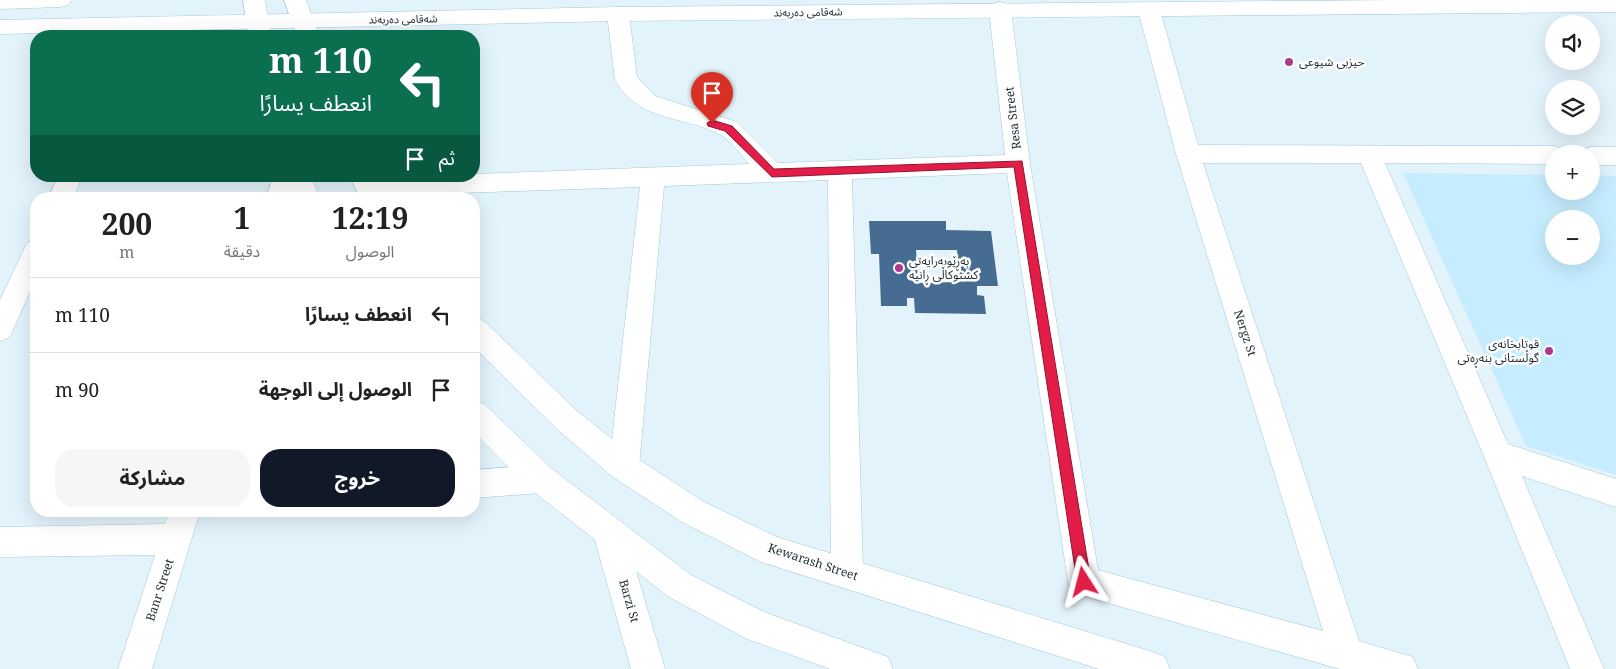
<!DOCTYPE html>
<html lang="ar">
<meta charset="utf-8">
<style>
body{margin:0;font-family:"Noto Serif","Noto Sans Arabic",serif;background:#f6f6f6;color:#222;direction:rtl;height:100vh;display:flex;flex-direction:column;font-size:19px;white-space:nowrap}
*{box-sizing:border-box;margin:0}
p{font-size:16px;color:#767676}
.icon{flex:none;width:28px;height:28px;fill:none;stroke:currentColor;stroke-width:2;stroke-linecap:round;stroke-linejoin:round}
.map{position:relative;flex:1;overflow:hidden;direction:ltr}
.panel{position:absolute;left:30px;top:192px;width:450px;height:325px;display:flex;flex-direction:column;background:#fff;border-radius:20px;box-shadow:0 5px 20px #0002;direction:rtl}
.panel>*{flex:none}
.top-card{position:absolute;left:30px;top:30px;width:450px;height:152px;border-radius:20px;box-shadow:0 5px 20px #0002;direction:rtl;background:#0b6e4f;color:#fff;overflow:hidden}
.tools{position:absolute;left:1545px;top:15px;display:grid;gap:10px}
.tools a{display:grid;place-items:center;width:55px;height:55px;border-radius:50%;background:#fff;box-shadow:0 5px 20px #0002;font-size:25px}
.pin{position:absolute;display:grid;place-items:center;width:42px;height:42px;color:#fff;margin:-51px -21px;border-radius:50% 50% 50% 0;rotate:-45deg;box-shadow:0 0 5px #0007}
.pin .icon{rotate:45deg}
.me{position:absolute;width:55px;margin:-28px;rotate:351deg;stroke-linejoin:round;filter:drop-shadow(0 0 4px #0008)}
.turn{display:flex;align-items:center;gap:18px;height:105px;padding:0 25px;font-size:22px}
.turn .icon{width:65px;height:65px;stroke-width:2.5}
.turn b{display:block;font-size:35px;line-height:42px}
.then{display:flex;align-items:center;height:48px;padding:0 25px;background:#0003;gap:10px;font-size:19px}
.eta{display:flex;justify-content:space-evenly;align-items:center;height:85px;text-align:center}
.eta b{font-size:30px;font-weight:700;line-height:35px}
.action{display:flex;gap:10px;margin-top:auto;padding:10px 25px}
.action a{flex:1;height:58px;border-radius:20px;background:#111827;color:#fff;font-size:20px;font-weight:700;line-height:58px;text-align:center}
.action a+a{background:#f6f6f6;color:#222}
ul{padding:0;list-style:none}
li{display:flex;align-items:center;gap:15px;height:75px;padding:0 25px;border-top:1px solid #e0e0e0}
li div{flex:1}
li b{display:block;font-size:19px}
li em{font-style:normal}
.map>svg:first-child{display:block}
</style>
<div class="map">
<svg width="1616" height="669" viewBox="0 0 1616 669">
<rect width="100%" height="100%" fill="#e3f3fb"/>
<path fill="#c6edff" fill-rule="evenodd" d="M1403 173 1554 175V191H1591V175L1616 176V475L1526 446ZM1554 219H1591V256H1554Z"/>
<path fill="#476c91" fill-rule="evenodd" d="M869 221H946V230L991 231 998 286H977V295L984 296 986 314 915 313 914 298H907V306H881L879 254H871ZM916 250H957L960 282 918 283Z"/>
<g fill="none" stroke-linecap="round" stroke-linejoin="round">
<g stroke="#a1c9db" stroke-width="1">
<g id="minor">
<path d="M1000 2 1008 4 1011 9 1030 164 1098 570 1323 631 1176 154 1138 10 1141 5 1149 3 1157 5 1160 10 1198 145 1554 146 1563 149 1565 154H1554V164L1385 163 1508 444 1616 479V507L1522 476 1604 669H1570L1483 454 1361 163H1203L1359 641 1413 657 1418 669H1340L1073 593 1068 582 1007 173 852 179 863 573 858 584 847 589 836 584 831 573 828 180 664 186 639 467 635 477 624 481 613 477 609 467 640 187 367 196 358 194 355 187 358 180 367 178 474 176V174L749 164C741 155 730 139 719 134 680 114 640 123 615 80L607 14 610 9 618 7 626 9 629 14 637 77 655 96 737 122 778 163 1005 155 989 9 992 4Z"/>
<polygon points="141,18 149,20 152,25 146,36 124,36 133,20"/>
<polygon points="1591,147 1616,147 1616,165 1591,165 1591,154 1580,154 1582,150"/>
<polygon points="58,176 82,176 73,199 48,199"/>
<polygon points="273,176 297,176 291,199 266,199"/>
<polygon points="36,240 36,278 10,337 0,341 0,300 27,243"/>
<polygon points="541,465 552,469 556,479 552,489 541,493 474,498 474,470"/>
<polygon points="169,511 200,511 152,669 118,669 155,555 0,557 0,527 165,524"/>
<polygon points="609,518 620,522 625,533 665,669 631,669 593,533 598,522"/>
</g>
</g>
<g stroke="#a1c9db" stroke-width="1">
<g id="major">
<polygon points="243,0 265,0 271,36 249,36"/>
<polygon points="284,0 306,0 319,36 297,36"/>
<polygon points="287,176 311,176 320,199 295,199"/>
<polygon points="349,176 374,176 386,199 361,199"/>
<polygon points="474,318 484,321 578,412 635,457 704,502 777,537 1153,652 1165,657 1170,669 1099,669 761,562 682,522 613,477 558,430 474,347"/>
<polygon points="474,400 484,404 552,469 691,575 764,612 888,657 893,669 830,669 745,638 669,597 530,489 474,432"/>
</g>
</g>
<g stroke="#a1c9db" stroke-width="1">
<g id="highway">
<polygon points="0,0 72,0 68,5 61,7 0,9"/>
<polygon points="1397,0 1616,0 1616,12 618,21 0,34 0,20 618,7"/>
</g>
</g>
<use href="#minor" fill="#fff" fill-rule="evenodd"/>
<use href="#major" fill="#fff" fill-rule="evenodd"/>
<use href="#highway" fill="#fff" fill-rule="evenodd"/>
</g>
<polygon fill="#e11d48" stroke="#92132f" points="712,120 732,126 774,169 1022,161 1091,582 1089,587 1084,589 1079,587 1077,582 1014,167 772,177 725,131 708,126 707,123"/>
<g fill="#b03990" stroke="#fdfefd" stroke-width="2">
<circle cx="1289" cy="62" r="5"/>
<circle cx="899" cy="268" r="5"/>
<circle cx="1549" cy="351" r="5"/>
</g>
<g text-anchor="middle" stroke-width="5" stroke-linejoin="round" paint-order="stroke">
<g font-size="11" fill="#1b2b32" stroke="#fdfefd">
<text transform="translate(808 12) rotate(-1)" y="4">شەقامی دەربەند</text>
<text transform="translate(403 19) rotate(-1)" y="4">شەقامی دەربەند</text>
</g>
<g font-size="12" fill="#1b2b32" stroke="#fdfefd" text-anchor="start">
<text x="1299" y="66">حیزبی شیوعی</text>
<text x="909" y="265">بەڕێوبەرایەتی<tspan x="909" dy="14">کشتوکاڵی ڕانیە</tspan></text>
<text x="1539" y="348" text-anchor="end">قوتابخانه‌ی<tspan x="1539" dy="14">گوڵستانی بنه‌ڕه‌تی</tspan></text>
</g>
<g font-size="12" fill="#1b2b32" stroke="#fdfefd">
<text transform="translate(1013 118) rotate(-97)" y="4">Resa Street</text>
<text transform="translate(1245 333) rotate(72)" y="4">Nergz St</text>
<text transform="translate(813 562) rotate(18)" y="4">Kewarash Street</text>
<text transform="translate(160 590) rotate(-72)" y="4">Banr Street</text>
<text transform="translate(629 601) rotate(74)" y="4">Barzi St</text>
</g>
</g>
</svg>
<div class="tools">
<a><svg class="icon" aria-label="sound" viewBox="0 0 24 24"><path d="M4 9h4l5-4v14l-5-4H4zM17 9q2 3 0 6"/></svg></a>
<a><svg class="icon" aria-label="layers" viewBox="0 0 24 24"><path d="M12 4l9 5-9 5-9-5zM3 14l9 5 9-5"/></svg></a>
<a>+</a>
<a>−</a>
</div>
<div class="pin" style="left:712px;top:123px;background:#d93025"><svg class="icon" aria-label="arrive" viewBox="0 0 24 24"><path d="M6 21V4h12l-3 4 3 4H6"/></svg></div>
<svg class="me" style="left:1084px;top:582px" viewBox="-20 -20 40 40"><path d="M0-17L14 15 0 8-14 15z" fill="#e11d48" stroke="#fff" stroke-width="4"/></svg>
<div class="top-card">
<div class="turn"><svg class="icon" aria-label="left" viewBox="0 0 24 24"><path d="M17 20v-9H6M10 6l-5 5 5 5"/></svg><div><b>110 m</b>انعطف يسارًا</div></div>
<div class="then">ثم<svg class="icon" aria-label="arrive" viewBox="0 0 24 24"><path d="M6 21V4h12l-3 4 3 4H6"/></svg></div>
</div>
<section class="panel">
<div class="eta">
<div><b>12:19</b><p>الوصول</p></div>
<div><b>1</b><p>دقيقة</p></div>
<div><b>200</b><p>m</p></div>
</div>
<ul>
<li><svg class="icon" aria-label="left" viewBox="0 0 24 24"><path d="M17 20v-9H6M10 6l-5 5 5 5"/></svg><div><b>انعطف يسارًا</b></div><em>110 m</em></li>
<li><svg class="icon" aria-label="arrive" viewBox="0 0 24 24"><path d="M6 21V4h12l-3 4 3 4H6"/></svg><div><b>الوصول إلى الوجهة</b></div><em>90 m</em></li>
</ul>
<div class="action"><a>خروج</a><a>مشاركة</a></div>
</section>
</div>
